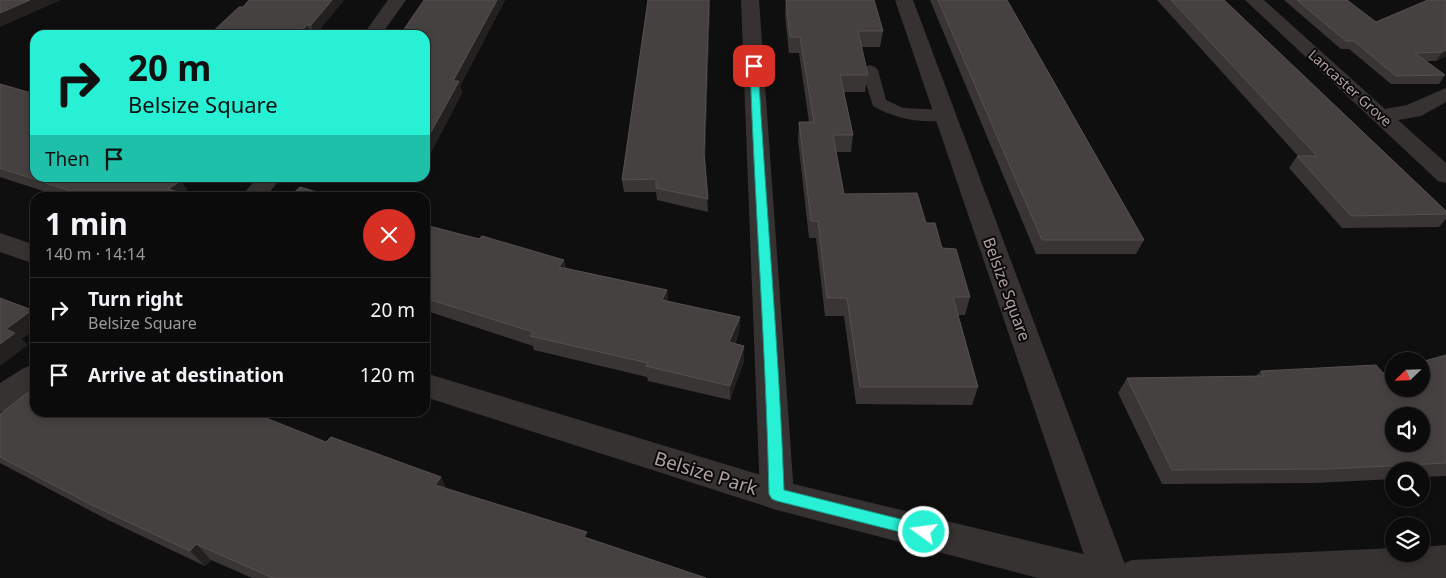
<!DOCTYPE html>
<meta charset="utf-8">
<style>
body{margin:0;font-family:"Noto Sans",sans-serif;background:#1a1919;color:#f1f3f6;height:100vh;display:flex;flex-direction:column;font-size:19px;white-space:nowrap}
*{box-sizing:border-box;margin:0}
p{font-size:16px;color:#9a9b9d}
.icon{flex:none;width:28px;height:28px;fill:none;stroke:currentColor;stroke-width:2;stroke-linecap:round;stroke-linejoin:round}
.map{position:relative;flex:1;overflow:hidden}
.side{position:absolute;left:30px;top:192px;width:400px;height:225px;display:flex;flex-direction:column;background:#0c0b0b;border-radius:15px;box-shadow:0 2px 8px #0003,0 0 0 1px #2c2b2c}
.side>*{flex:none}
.top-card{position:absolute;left:30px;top:30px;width:400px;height:152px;border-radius:15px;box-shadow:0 2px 8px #0003,0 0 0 1px #2c2b2c;background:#27f0d4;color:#111;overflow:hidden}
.needle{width:32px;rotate:247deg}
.fabs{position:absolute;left:1385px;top:352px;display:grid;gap:10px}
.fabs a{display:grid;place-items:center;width:45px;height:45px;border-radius:50%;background:#0c0b0b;box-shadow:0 2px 8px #0003,0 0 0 1px #2c2b2c;font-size:25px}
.pin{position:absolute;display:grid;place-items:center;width:42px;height:42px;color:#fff;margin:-21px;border-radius:10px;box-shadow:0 2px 8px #0006}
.me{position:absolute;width:55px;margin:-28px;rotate:284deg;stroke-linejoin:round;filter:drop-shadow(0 0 4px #0008)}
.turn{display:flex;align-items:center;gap:18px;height:105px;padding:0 15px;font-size:22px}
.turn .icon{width:65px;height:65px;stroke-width:2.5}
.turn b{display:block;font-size:35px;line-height:42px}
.then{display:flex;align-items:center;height:48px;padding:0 15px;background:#0003;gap:10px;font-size:19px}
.round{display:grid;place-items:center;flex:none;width:52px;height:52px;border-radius:26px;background:#1a1919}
.headline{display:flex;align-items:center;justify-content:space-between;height:85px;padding:0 15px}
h1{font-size:30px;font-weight:700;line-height:38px}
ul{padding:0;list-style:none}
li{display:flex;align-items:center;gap:15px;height:65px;padding:0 15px;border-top:1px solid #2c2b2c}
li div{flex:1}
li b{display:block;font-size:19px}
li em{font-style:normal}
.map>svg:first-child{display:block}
</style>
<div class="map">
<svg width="1446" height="578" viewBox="0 0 1446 578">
<rect width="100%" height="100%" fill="#100f0f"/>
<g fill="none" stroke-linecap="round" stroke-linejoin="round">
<path fill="#373232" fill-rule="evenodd" d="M870 65 875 67 878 70 886 100 903 108 945 110 951 111 953 115 951 119C926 125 895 119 873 106L862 70 865 67Z"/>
<g fill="#373232" fill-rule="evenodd">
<polygon points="388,0 406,0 381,35 363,35"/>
<polygon points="741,0 759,0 794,495 789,506 777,510 765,506 760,495"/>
<polygon points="895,0 913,0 1130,578 1092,578"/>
<polygon points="1245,0 1264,0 1385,109 1407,105 1446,88 1446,102 1421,116 1398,120 1446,163 1446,183 1438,181"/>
<polygon points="257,178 281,178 265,198 240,198"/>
<polygon points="35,364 35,392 11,408 0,412 0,383 24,368"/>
</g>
<g fill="#373232" fill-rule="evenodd">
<polygon points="0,233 35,245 35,264 0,252"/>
<polygon points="425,373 777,480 1108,560 1120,565 1132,560 1394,548 1394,554 1421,554 1421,547 1446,545 1446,578 1038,578 777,510 425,397"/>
</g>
</g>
<g fill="#383534">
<polygon points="249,0 344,0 315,35 209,35 243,7"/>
<polygon points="424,0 505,0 460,86 462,93 429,156 425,155"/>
<polygon points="648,0 710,0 705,158 708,212 657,200 656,192 624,192 622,180"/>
<polygon points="786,0 883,31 880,47 861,47 868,75 865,92 844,92 853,135 851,152 836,152 844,194 926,223 942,248 970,297 965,315 958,315 978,387 972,405 856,404 844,316 825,316 816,238 809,238 798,140 799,122 809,122 799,53 789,53 785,14"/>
<polygon points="930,0 1007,0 1144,240 1136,254 1036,254"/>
<polygon points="1157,0 1224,0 1446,211 1446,219 1439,227 1342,228 1289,168 1297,156 1298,156"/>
<polygon points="1284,0 1347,0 1376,22 1428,0 1446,56 1436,61 1426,61 1445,75 1439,84 1391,84 1349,49 1341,49"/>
<polygon points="0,84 35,178 173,178 172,179 181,181 188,192 185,194 190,198 65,198 0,177"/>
<polygon points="425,225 564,260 566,268 667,290 668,302 740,317 739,332 735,344 744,361 730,400 648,381 647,377 534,350 533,346 430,312 430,310 425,309"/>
<polygon points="1446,355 1446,476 1421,477 1421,471 1394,471 1394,479 1314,483 1162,484 1118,393 1127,378 1256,376 1261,371 1383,373"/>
<polygon points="0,414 326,442 441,477 446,488 588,539 706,578 252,578 211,560 205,566 108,520 0,463"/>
</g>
<g fill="#232120">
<polygon points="30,0 61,0 0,27 0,13"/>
<polygon points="332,0 344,0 315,35 311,25"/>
<polygon points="497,0 505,0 460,86 462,93 429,156 425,143 453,81"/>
<polygon points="709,0 710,0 705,165 704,153"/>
<polygon points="307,25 311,35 298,35"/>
<polygon points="1446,50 1446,56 1436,61 1442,52"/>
<polygon points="181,181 188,192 180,198 168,189"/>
<polygon points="564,260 567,275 559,267"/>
<polygon points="667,290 668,304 662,300"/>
<polygon points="32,310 35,313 35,329 22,339 28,345 0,366 0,344 6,329"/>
<polygon points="740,317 739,332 729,357 729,342"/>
<polygon points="744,346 744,361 730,400 730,386"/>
<polygon points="441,477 448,494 435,485"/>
<polygon points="196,544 211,560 205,566 190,551"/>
</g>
<g fill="#454140" stroke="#56504f" fill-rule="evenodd">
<polygon points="0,0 30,0 0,13"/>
<polygon points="249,0 332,0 311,25 307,25 298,35 209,35 239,7 243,7"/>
<polygon points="424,0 497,0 453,81 459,81 425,143 425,35 400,35"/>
<polygon points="648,0 709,0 704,153 708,199 656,188 656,179 622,180"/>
<polygon points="786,0 874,0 883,31 858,31 868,75 840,75 853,135 833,135 844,194 917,193 926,223 935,223 942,248 956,249 970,297 953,297 978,387 860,387 847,298 827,298 818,221 811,221 799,122 814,122 800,37 790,37"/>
<polygon points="938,0 1007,0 1144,240 1042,240"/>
<polygon points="1171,0 1224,0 1446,211 1446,214 1351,216 1297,156 1317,156"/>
<polygon points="1297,0 1347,0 1376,22 1428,0 1446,0 1446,50 1442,52 1415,53 1445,75 1396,76 1354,41 1346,41"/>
<polygon points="0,84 35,94 35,178 168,178 181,181 168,189 188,195 184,198 92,198 0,168"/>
<polygon points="300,187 337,198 288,198"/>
<polygon points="425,225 479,239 482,236 564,260 559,267 667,290 662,300 740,317 729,342 744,346 730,386 646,366 648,363 530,336 533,332 425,298 426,296 425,296"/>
<polygon points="0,298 32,310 6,329 15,333 0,344"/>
<path d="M1446 355V463L1329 469 1172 470 1127 378 1264 376 1261 371 1376 365 1383 373 1394 370V389H1421V362ZM1394 416H1421V444H1394Z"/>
<polygon points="35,387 35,412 251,412 326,442 331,437 441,477 435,485 587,532 584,537 706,578 273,578 196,544 190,551 90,504 0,457 0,414"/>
</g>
<path fill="#27f0d4" stroke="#199c8a" d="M754 64 758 66C766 208 779 349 784 490L924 525 929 527 931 532 929 536 924 538 777 501 772 499 769 494C766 352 755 209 750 66Z"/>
<g text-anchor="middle" stroke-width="4" stroke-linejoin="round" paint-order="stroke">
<g font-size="14" fill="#b1a0a2" stroke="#0b0a0a">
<text transform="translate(1350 88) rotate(42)" y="5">Lancaster Grove</text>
</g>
<g font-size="16" fill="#b1a0a2" stroke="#0b0a0a">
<text transform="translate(1007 289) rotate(70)" y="6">Belsize Square</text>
</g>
<g font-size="19" fill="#b1a0a2" stroke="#0b0a0a">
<text transform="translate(706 473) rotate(17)" y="7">Belsize Park</text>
</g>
</g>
</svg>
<div class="fabs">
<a><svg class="needle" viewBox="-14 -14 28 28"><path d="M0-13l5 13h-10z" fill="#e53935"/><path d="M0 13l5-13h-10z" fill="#9a9b9d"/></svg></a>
<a><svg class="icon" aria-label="sound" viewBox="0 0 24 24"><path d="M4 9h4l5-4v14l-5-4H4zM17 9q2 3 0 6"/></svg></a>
<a><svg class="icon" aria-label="search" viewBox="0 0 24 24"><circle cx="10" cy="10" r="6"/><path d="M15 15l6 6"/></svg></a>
<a><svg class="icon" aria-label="layers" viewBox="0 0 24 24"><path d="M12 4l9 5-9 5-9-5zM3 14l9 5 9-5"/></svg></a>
</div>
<div class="pin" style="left:754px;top:66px;background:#d93025"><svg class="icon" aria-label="arrive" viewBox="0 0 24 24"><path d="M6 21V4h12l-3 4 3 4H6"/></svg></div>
<svg class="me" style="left:924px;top:532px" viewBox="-20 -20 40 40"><circle r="17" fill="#27f0d4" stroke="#fff" stroke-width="3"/><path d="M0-11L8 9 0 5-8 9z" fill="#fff"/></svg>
<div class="top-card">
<div class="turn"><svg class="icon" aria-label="right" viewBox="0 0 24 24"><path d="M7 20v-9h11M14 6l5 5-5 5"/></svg><div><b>20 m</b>Belsize Square</div></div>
<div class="then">Then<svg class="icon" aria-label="arrive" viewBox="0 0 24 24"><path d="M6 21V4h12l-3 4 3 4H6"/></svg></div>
</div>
<section class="side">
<div class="headline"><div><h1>1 min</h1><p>140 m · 14:14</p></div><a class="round" style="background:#d93025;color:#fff"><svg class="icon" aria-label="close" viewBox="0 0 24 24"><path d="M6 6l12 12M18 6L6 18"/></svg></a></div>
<ul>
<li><svg class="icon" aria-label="right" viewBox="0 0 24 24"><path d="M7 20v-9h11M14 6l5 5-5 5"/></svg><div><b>Turn right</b><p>Belsize Square</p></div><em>20 m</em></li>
<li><svg class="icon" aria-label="arrive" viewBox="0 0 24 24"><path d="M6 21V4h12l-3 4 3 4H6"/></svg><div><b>Arrive at destination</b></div><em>120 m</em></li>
</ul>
</section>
</div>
